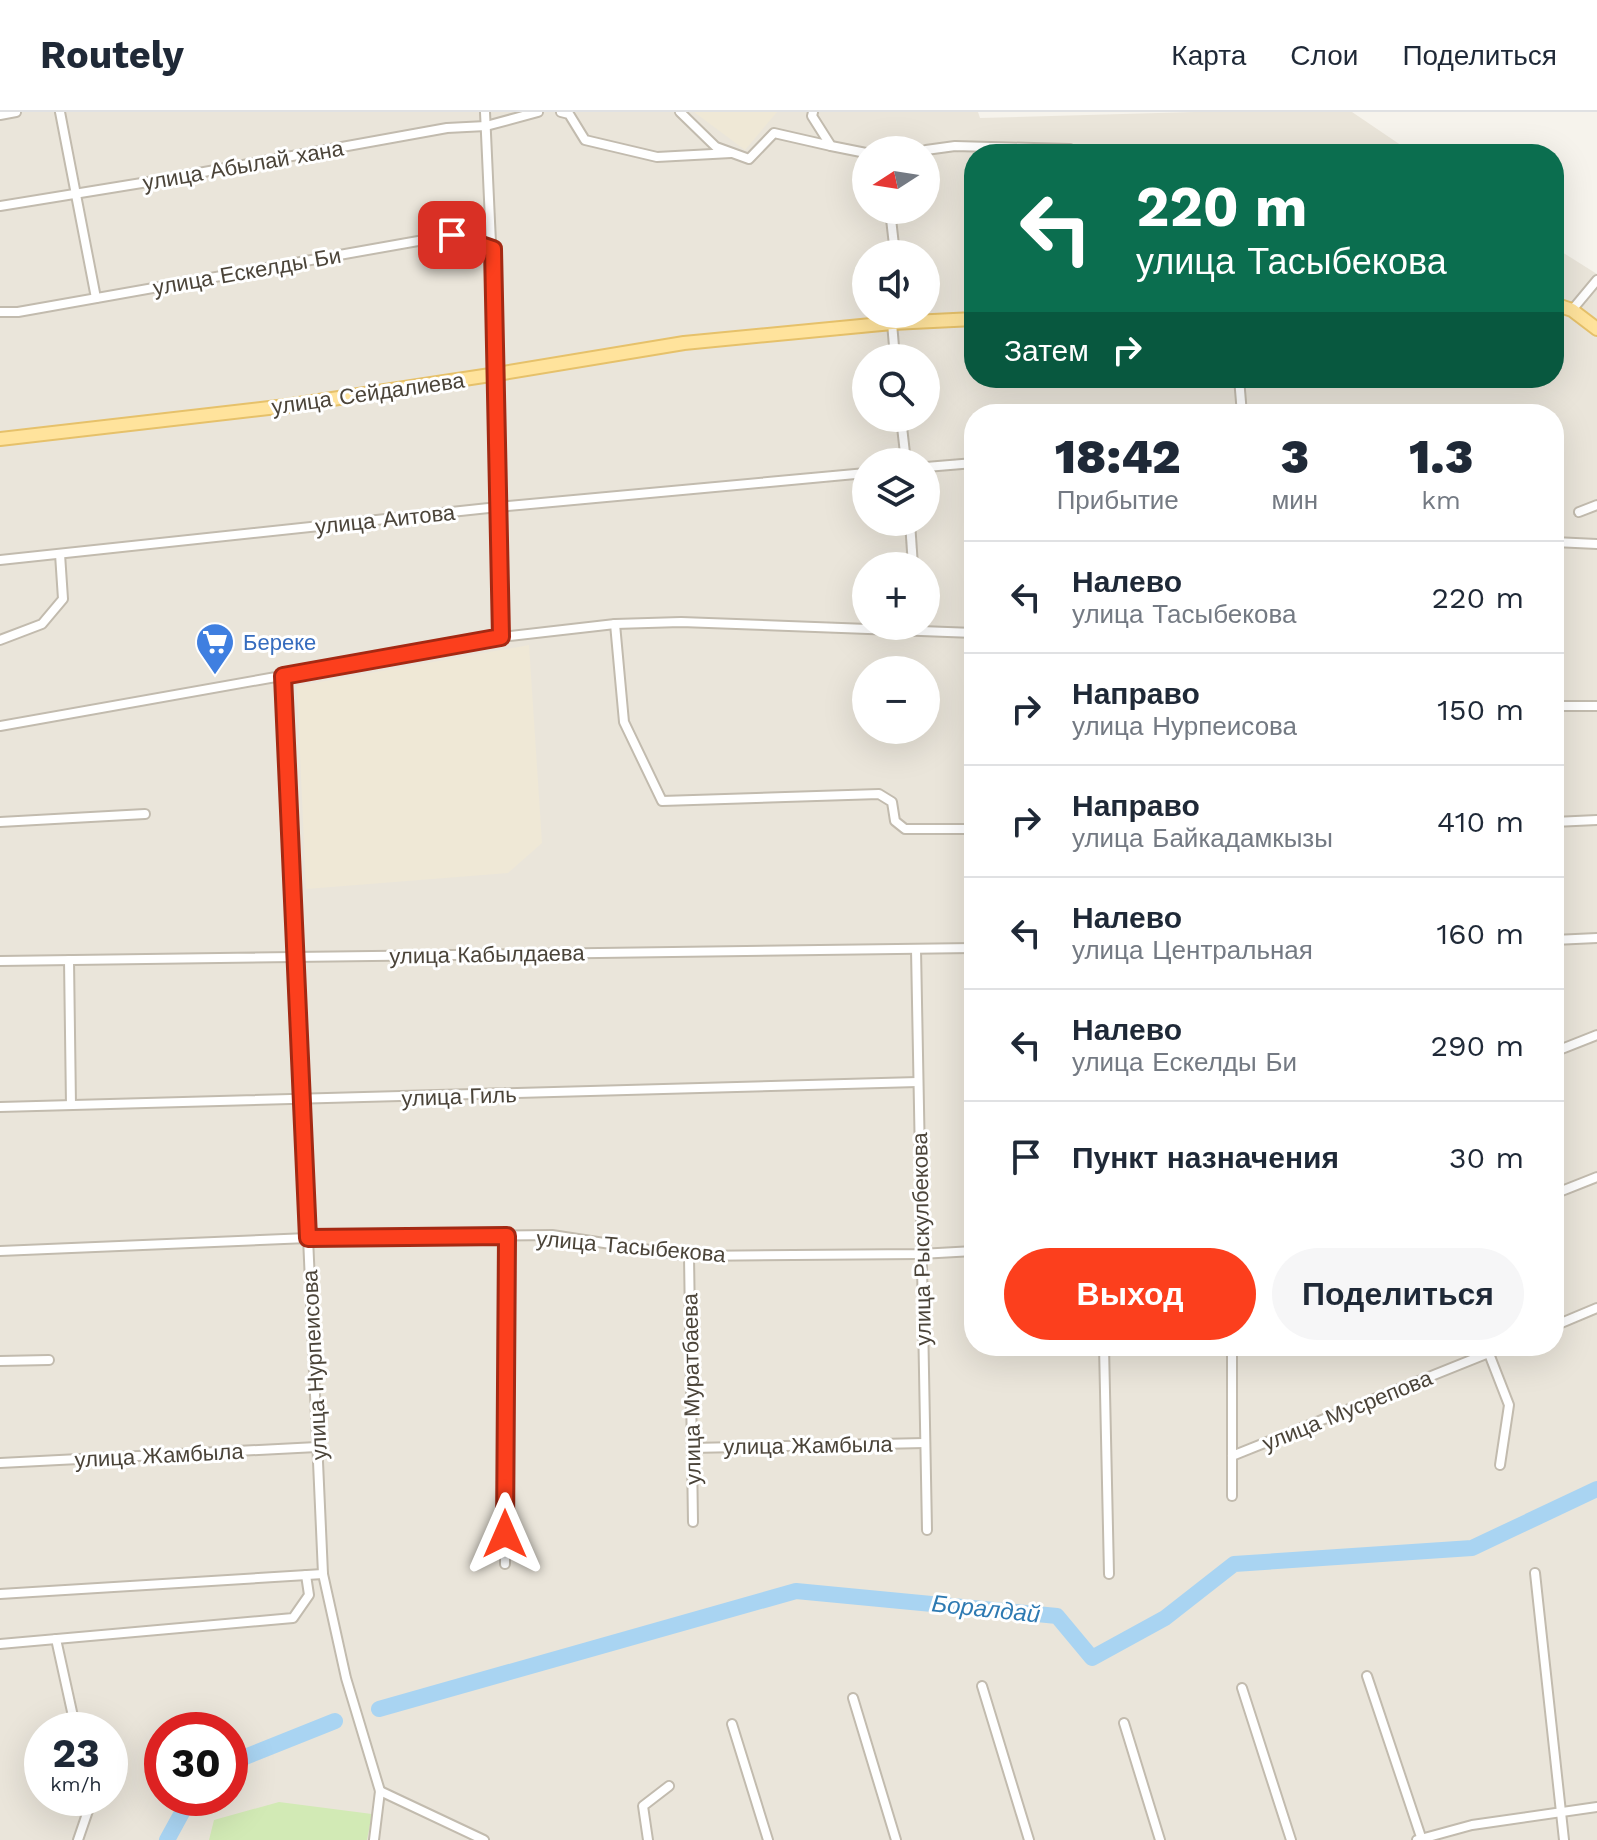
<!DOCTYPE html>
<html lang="ru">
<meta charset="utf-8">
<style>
body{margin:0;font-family:"Work Sans",sans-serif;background:#f6f6f7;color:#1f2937;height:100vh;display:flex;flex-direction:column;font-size:30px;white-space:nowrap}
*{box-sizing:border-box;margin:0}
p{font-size:26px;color:#747a83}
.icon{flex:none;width:44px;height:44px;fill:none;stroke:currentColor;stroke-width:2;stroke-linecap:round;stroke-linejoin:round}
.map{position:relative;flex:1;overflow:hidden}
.details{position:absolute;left:964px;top:292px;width:600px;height:952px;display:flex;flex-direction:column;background:#fff;border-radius:32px;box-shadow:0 8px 32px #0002}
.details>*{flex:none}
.banner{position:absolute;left:964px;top:32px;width:600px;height:244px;border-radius:32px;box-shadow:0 8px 32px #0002;background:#0b6e4f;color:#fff;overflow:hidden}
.needle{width:52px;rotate:258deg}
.fabs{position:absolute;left:852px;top:24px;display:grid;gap:16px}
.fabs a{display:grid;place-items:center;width:88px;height:88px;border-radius:50%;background:#fff;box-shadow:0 8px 32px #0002;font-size:40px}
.speed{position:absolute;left:24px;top:1600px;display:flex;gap:16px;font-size:40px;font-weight:700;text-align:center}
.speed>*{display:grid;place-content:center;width:104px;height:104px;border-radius:50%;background:#fff;box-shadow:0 8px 32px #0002;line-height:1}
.speed small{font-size:20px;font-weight:400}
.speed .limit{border:12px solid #d22;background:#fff;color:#111}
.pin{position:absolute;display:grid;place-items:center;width:68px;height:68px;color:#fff;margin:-34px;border-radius:16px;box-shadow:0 4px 12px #0006}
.me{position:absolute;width:88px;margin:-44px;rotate:0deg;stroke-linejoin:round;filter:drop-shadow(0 0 6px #0008)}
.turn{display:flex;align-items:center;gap:28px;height:168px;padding:0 40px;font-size:36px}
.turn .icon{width:104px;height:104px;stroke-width:2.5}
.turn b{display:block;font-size:56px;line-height:68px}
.then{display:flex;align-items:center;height:76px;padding:0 40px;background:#0003;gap:16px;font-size:30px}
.eta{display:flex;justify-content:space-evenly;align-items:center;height:136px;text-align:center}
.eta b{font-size:48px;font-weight:800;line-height:56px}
.cta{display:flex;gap:16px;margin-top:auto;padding:16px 40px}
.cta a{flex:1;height:92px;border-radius:48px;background:#fc3f1d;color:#fff;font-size:32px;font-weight:800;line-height:92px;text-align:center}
.cta a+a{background:#f6f6f7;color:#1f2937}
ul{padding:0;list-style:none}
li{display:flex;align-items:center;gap:24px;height:112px;padding:0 40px;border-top:2px solid #e0e1e3}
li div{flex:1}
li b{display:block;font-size:30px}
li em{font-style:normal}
header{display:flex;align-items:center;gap:48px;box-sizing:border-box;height:112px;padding:0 40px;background:#fff;border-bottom:2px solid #e0e1e3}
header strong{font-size:38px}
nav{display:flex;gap:44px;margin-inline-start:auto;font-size:28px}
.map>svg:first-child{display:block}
</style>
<header>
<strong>Routely</strong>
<nav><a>Карта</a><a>Слои</a><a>Поделиться</a></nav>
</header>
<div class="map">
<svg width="1597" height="1728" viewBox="0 0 1597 1728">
<rect width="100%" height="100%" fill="#f6f3ec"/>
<path fill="#eae5da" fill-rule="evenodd" d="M0 0H978L980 6 1194 0H1352L1414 42H974V266H1554V135L1597 162V1728H0ZM866 38H926V98H866ZM866 142H926V202H866ZM866 246H926V306H866ZM974 302H1554V1234H974ZM866 350H926V410H866ZM866 454H926V514H866ZM866 558H926V618H866ZM42 1618H110V1686H42ZM162 1618H230V1686H162Z"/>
<g fill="#efe8d6">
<polygon points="694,0 777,0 745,38"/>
<polygon points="529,533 542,731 508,761 306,777 297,574"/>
</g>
<polygon fill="#d2eab5" points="279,1690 372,1702 367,1728 209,1728 214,1708"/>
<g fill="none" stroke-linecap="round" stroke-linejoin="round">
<g stroke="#a9d4f2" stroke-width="16">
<polyline points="379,1597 796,1479 1057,1504 1092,1546 1165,1506 1234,1452 1472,1436 1597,1377"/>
<polyline points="230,1651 335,1609"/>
<polyline points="167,1728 190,1686"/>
</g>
<g stroke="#c2bbae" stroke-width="12">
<g id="minor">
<polyline points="60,0 96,186"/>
<polyline points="485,0 497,262 501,525"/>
<polyline points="561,0 569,2 585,28 657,45 731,41"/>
<polyline points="680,0 716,35 749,47 774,21 831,34"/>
<polyline points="813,0 812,4 831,34 866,41"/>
<polyline points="0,3 16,0"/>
<polyline points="926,38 955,34 1070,37 1078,42"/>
<polyline points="0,94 154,69 447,16 486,14 538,0"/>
<polyline points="890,98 895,142"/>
<polyline points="1572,198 1597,168"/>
<polyline points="0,200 18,200 452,123 493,137"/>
<polyline points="892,211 895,246"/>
<polyline points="1239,266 1242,302"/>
<polyline points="901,306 906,350"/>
<polyline points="926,355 974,351"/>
<polyline points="1579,400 1597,393"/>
<polyline points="910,410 913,454"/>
<polyline points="1554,430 1597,432"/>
<polyline points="0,448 498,395 866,361"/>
<polyline points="615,512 624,610 662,689 879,682 892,690 895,709 905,717 974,717"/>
<polyline points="0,528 42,512 63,487 60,442"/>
<polyline points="283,564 323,1462 346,1566 380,1679 374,1728"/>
<polyline points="1554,594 1597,594"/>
<polyline points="0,614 501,525 615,512 681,510 974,521"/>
<polyline points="0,710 145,702"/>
<polyline points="1554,710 1597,708"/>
<polyline points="1554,828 1597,826"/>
<polyline points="916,837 927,1418"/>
<polyline points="69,848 71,993"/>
<polyline points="0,849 974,836"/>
<polyline points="1554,940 1597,923"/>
<polyline points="0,995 918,970"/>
<polyline points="1554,1082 1597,1065"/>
<polyline points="0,1139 308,1126 552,1123 689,1144 920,1142 974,1139"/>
<polyline points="689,1144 693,1410"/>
<polyline points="1554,1214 1597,1196"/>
<polyline points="1104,1234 1109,1462"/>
<polyline points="1486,1234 1509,1293 1500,1353"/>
<polyline points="0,1249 49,1248"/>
<polyline points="691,1336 925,1331"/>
<polyline points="1232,1344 1506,1234"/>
<polyline points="0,1351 317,1335"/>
<polyline points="1232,1384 1232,1234"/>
<polyline points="505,1452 507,1124"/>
<polyline points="1535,1461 1564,1728"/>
<polyline points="0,1482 323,1462"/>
<polyline points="56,1527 76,1618"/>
<polyline points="0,1532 293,1506 309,1483 306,1463"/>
<polyline points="1367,1564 1422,1728"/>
<polyline points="982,1574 1029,1728"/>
<polyline points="1242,1576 1291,1728"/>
<polyline points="853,1586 896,1728"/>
<polyline points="1124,1611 1160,1728"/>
<polyline points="732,1612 768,1728"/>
<polyline points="380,1679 484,1728"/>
<polyline points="78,1728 91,1690 90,1686"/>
<polyline points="648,1728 643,1694 669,1674"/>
<polyline points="1417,1728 1472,1713 1597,1695"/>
</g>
</g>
<g stroke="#e6c16a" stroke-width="16">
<g id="primary">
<polyline points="1554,192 1572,198 1597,217"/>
<polyline points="0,327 286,294 497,262 684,231 892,211 974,207"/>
</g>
</g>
<use href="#minor" stroke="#fff" stroke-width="8"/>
<use href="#primary" stroke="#ffe39c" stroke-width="12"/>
</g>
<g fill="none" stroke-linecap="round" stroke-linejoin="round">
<g stroke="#a42913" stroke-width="20">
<polyline id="route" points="452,123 493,137 501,525 283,564 308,1126 507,1124 505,1422"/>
</g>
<use href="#route" stroke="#fc3f1d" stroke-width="14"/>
</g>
<defs>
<g id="supermarket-pin" transform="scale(2)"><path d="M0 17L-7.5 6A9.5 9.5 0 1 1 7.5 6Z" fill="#3f7fe0" stroke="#fff"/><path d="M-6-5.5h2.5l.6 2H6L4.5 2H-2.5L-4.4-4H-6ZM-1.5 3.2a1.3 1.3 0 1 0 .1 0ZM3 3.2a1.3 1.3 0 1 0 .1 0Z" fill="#fff"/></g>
</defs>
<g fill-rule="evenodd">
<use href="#supermarket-pin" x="215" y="530"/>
</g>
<g text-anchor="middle" stroke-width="6" stroke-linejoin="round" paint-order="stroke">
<g font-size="22" fill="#4b4439" stroke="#fff">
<text transform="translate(243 53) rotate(-10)" y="8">улица Абылай хана</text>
<text transform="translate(247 159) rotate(-10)" y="8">улица Ескелды Би</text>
<text transform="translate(368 281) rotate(-8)" y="8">улица Сейдалиева</text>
<text transform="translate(385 407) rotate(-6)" y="8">улица Аитова</text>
<text transform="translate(487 842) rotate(-1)" y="8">улица Кабылдаева</text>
<text transform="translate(459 984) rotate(-2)" y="8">улица Гиль</text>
<text transform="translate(921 1127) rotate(-91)" y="8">улица Рыскулбекова</text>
<text transform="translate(631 1134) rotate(5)" y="8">улица Тасыбекова</text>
<text transform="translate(314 1253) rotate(-93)" y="8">улица Нурпеисова</text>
<text transform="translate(691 1277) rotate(-91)" y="8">улица Муратбаева</text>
<text transform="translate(1347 1298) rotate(-22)" y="8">улица Мусрепова</text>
<text transform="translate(808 1333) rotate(-1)" y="8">улица Жамбыла</text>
<text transform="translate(159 1343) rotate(-3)" y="8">улица Жамбыла</text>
</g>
<g font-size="22" fill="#366cbe" stroke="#fff" text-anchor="start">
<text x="243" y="538">Береке</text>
</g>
<g font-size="24" font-style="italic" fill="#2e7ab2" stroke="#fff">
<text transform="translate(986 1497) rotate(6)" y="8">Боралдай</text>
</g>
</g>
</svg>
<div class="fabs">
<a><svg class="needle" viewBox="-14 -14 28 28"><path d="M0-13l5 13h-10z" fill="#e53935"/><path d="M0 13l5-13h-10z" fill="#747a83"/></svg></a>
<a><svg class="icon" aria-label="sound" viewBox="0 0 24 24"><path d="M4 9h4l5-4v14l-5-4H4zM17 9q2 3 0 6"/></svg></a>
<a><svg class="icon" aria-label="search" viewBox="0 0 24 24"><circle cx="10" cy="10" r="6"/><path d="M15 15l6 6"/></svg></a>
<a><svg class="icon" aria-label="layers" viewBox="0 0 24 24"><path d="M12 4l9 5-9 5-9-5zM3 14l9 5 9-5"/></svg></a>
<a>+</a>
<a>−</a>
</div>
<div class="speed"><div>23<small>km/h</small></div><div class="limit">30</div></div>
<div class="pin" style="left:452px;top:123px;background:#d93025"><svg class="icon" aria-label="arrive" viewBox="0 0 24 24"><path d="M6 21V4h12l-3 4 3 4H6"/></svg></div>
<svg class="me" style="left:505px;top:1422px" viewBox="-20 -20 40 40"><path d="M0-17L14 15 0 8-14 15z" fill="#fc3f1d" stroke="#fff" stroke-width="4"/></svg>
<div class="banner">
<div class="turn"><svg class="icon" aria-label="left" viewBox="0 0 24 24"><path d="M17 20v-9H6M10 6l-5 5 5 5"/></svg><div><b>220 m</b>улица Тасыбекова</div></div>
<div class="then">Затем<svg class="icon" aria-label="right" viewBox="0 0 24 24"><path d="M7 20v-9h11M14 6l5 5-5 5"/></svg></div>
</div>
<section class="details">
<div class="eta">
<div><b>18:42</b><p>Прибытие</p></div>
<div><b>3</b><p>мин</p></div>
<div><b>1.3</b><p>km</p></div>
</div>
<ul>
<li><svg class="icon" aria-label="left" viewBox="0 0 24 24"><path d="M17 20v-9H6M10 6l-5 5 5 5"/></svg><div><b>Налево</b><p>улица Тасыбекова</p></div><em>220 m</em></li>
<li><svg class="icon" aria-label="right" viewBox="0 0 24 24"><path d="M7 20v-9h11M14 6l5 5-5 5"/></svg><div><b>Направо</b><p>улица Нурпеисова</p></div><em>150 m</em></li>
<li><svg class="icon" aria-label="right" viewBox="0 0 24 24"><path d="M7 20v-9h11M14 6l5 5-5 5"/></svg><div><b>Направо</b><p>улица Байкадамкызы</p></div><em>410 m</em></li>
<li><svg class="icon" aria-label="left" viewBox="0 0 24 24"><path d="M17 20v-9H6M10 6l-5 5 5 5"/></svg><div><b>Налево</b><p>улица Центральная</p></div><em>160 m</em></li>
<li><svg class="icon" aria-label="left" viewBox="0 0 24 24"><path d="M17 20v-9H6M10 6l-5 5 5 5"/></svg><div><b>Налево</b><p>улица Ескелды Би</p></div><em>290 m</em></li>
<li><svg class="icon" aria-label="arrive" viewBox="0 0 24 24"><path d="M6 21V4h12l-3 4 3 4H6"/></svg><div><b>Пункт назначения</b></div><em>30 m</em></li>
</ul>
<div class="cta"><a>Выход</a><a>Поделиться</a></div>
</section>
</div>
